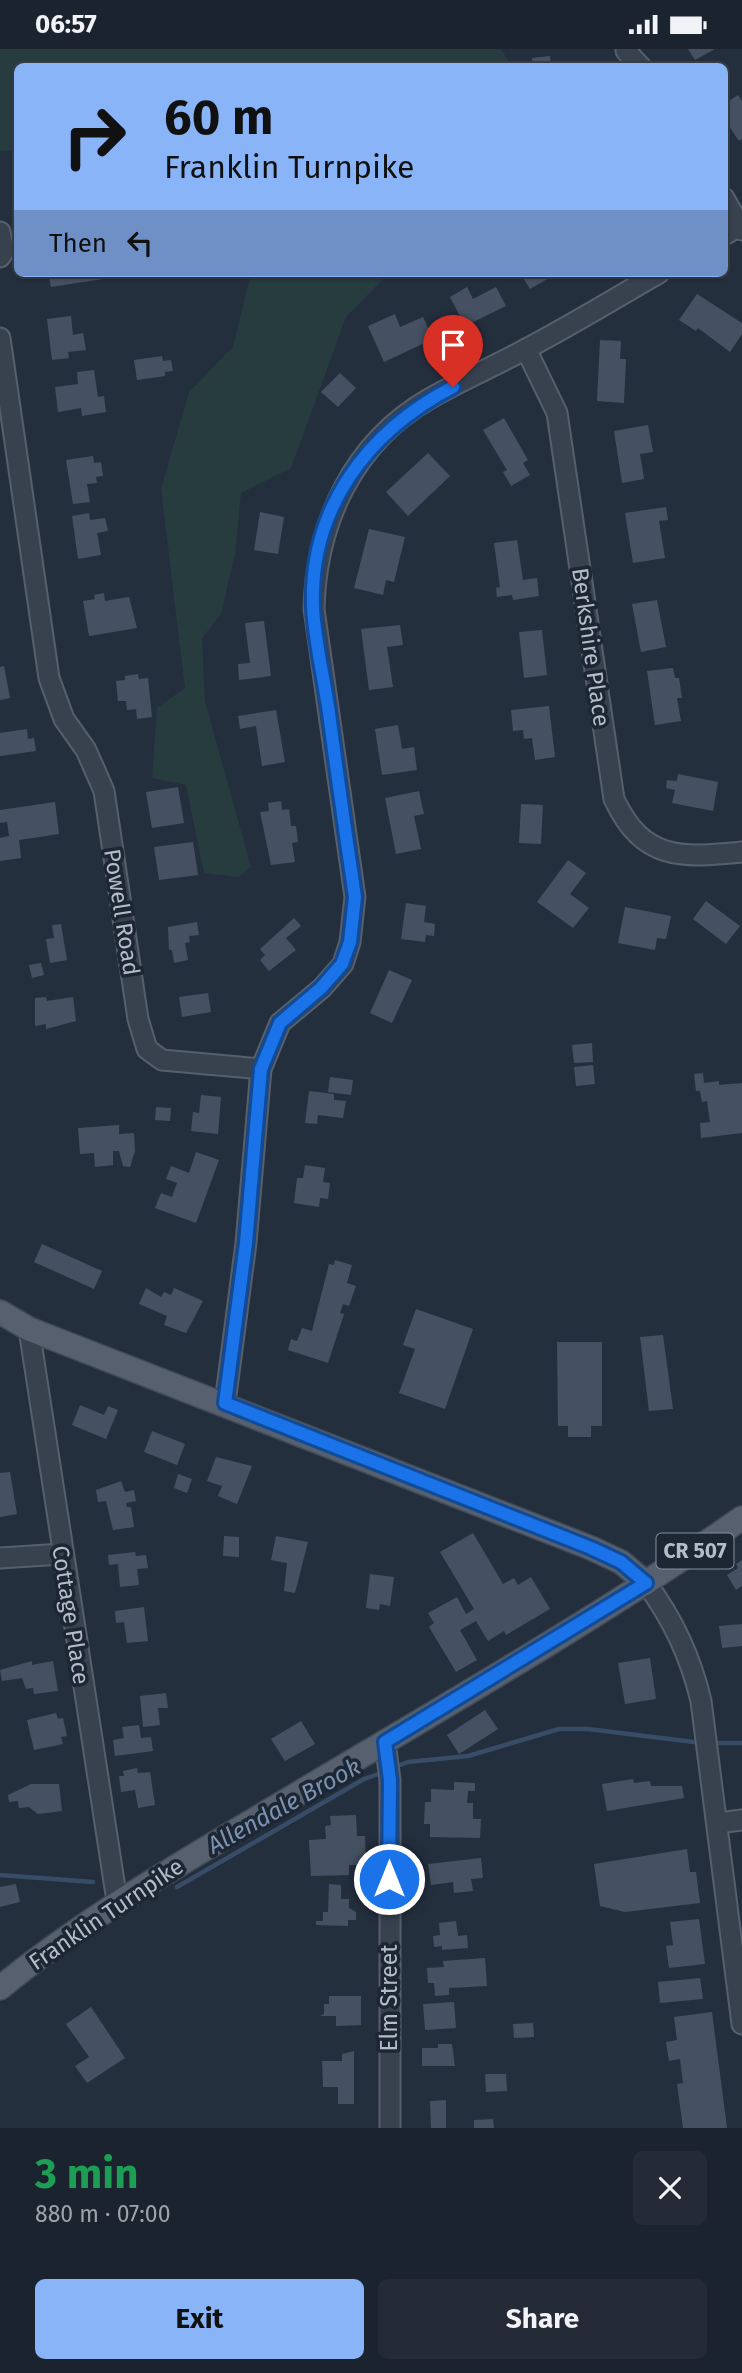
<!DOCTYPE html>
<meta charset="utf-8">
<style>
body{margin:0;font-family:"Fira Sans",sans-serif;background:#242b36;color:#f1f3f6;height:100vh;display:flex;flex-direction:column;font-size:26px;white-space:nowrap}
*{box-sizing:border-box;margin:0}
p{font-size:23px;color:#a0a4aa}
.icon{flex:none;width:38px;height:38px;fill:none;stroke:currentColor;stroke-width:2;stroke-linecap:round;stroke-linejoin:round}
.map{position:relative;height:2079px;overflow:hidden}
.side{display:flex;flex-direction:column;background:#1b232e;flex:1}
.side>*{flex:none}
.banner{position:absolute;left:14px;top:14px;width:714px;height:214px;border-radius:10px;box-shadow:0 2px 5px #0004,0 0 0 2px #39404a;background:#8ab4f8;color:#111;overflow:hidden}
.pin{position:absolute;display:grid;place-items:center;width:60px;height:60px;color:#fff;margin:-72px -30px;border-radius:50% 50% 50% 0;rotate:-45deg;box-shadow:0 0 7px #0007}
.pin .icon{rotate:45deg}
.me{position:absolute;width:77px;margin:-38px;rotate:0deg;stroke-linejoin:round;filter:drop-shadow(0 0 5px #0008)}
.turn{display:flex;align-items:center;gap:24px;height:147px;padding:0 35px;font-size:32px}
.turn .icon{width:91px;height:91px;stroke-width:2.5}
.turn b{display:block;font-size:49px;line-height:60px}
.then{display:flex;align-items:center;height:66px;padding:0 35px;background:#0003;gap:14px;font-size:26px}
.round{display:grid;place-items:center;flex:none;width:74px;height:74px;border-radius:10px;background:#242b36}
.headline{display:flex;align-items:center;justify-content:space-between;height:119px;padding:0 35px}
h1{font-size:42px;font-weight:700;line-height:52px;color:#1e9e55}
.primary-button{display:flex;gap:14px;margin-top:auto;padding:14px 35px}
.primary-button a{flex:1;height:80px;border-radius:10px;background:#8ab4f8;color:#111;font-size:28px;font-weight:700;line-height:80px;text-align:center}
.primary-button a+a{background:#242b36;color:#f1f3f6}
.status{display:flex;justify-content:space-between;align-items:center;height:49px;padding:0 35px;background:#1b232e;direction:ltr}
.status svg{height:19px;fill:currentColor}
.map>svg:first-child{display:block}
</style>
<div class="status"><b>06:57</b><svg viewBox="0 0 49 12"><path d="M0 12V9h3v3zM5 12V6h3v6zM10 12V3h3v9zM15 12V0h3v12zM26 1h20v11H26zM47 4h2v5h-2z"/></svg></div>
<div class="map">
<svg width="742" height="2079" viewBox="0 0 742 2079">
<rect width="100%" height="100%" fill="#242f3e"/>
<g fill="#263c3f">
<polygon points="0,0 501,0 512,17 18,18 17,101 0,102"/>
<polygon points="251,224 389,224 346,268 291,419 241,444 235,505 221,565 202,589 205,652 251,818 239,828 204,824 186,736 152,729 157,659 185,639 161,440 189,343 233,298"/>
</g>
<g fill="none" stroke-linecap="round" stroke-linejoin="round">
<g stroke="#394c67" stroke-width="4.5">
<polyline points="711,1694 742,1694"/>
<polyline points="395,1718 408,1713 468,1707 559,1680 588,1680 702,1694"/>
<polyline points="0,1826 93,1833"/>
<polyline points="177,1838 364,1730 384,1723"/>
</g>
</g>
<g fill="#455162">
<polygon points="688,0 715,0 695,11"/>
<polygon points="550,7 551,18 532,18 532,9"/>
<polygon points="738,46 742,52 742,90 739,92 724,70 724,55"/>
<polygon points="48,224 102,224 103,230 51,238"/>
<polygon points="520,224 558,224 530,240"/>
<polygon points="467,238 473,250 496,238 506,257 465,277 450,248"/>
<polygon points="697,245 742,274 742,285 730,303 698,279 696,282 679,271"/>
<polygon points="395,265 400,278 423,268 433,290 384,313 368,277"/>
<polygon points="71,267 73,286 83,284 86,301 68,303 69,309 52,311 47,270"/>
<polygon points="600,291 621,292 620,310 626,310 624,354 597,352"/>
<polygon points="162,307 163,312 171,311 173,322 165,323 165,327 137,331 134,311"/>
<polygon points="94,321 98,348 104,347 106,363 82,367 81,359 58,363 55,338 78,335 77,323"/>
<polygon points="340,324 356,339 338,358 321,343"/>
<polygon points="504,369 528,411 523,414 530,426 511,437 503,423 507,421 483,381"/>
<polygon points="648,376 653,403 640,405 644,430 622,434 614,382"/>
<polygon points="428,404 450,427 408,467 386,443"/>
<polygon points="93,407 94,414 101,413 103,427 96,428 97,434 87,435 90,453 73,455 66,411"/>
<polygon points="666,458 668,471 659,472 665,509 633,514 625,464"/>
<polygon points="260,463 284,468 278,505 254,501"/>
<polygon points="89,464 90,471 105,469 108,482 97,484 101,506 78,510 72,467"/>
<polygon points="369,480 405,488 394,533 386,531 383,546 354,539"/>
<polygon points="517,491 523,531 537,529 539,547 513,551 512,546 497,548 496,539 500,538 494,494"/>
<polygon points="104,544 105,552 129,548 137,579 89,587 83,552 95,550 94,546"/>
<polygon points="657,551 666,598 641,603 632,555"/>
<polygon points="264,572 271,627 239,631 238,615 250,614 245,574"/>
<polygon points="400,576 403,596 387,598 393,638 369,641 361,580"/>
<polygon points="542,581 547,626 524,629 519,583"/>
<polygon points="4,617 10,649 0,651 0,618"/>
<polygon points="673,619 675,629 679,629 682,649 677,649 681,672 655,676 647,622"/>
<polygon points="138,625 139,630 148,629 152,668 137,670 136,660 127,661 126,652 118,652 116,632 125,631 125,627"/>
<polygon points="549,657 555,708 535,711 532,689 524,690 523,681 513,682 511,661"/>
<polygon points="276,661 285,713 262,717 256,677 240,680 238,667"/>
<polygon points="398,676 402,700 414,698 417,721 382,726 375,680"/>
<polygon points="27,680 28,690 34,689 36,702 0,707 0,684"/>
<polygon points="678,725 718,733 713,762 672,754 675,741 666,739 667,731 677,732"/>
<polygon points="178,738 184,774 152,779 146,743"/>
<polygon points="419,742 424,765 414,767 421,800 396,805 385,749"/>
<polygon points="281,752 282,761 289,760 291,777 296,777 298,793 292,794 295,813 271,816 260,763 269,762 268,754"/>
<polygon points="55,753 59,785 19,791 21,809 0,812 0,789 9,787 7,773 0,774 0,761"/>
<polygon points="521,755 543,756 541,795 519,794"/>
<polygon points="193,793 198,826 159,831 154,798"/>
<polygon points="568,811 586,824 570,845 589,859 573,879 537,853"/>
<polygon points="706,852 740,877 726,895 693,870"/>
<polygon points="406,854 426,857 424,873 435,875 434,887 426,886 425,893 401,890"/>
<polygon points="625,858 671,867 666,890 657,889 655,901 618,894"/>
<polygon points="294,869 301,877 286,889 296,901 269,922 260,911 265,906 260,900"/>
<polygon points="197,873 199,886 189,887 190,893 185,894 188,911 174,914 172,901 169,901 168,878"/>
<polygon points="61,875 67,911 50,914 46,890 54,889 52,876"/>
<polygon points="41,914 44,926 32,929 29,916"/>
<polygon points="389,921 412,931 392,974 370,964"/>
<polygon points="208,944 211,963 182,968 179,948"/>
<polygon points="46,948 47,952 73,948 76,972 46,980 46,975 35,977 35,949"/>
<polygon points="592,994 593,1013 574,1014 572,996"/>
<polygon points="593,1016 595,1035 576,1037 574,1018"/>
<polygon points="703,1024 704,1034 719,1032 719,1036 742,1034 742,1084 701,1089 700,1074 710,1073 707,1052 702,1053 700,1042 696,1042 694,1025"/>
<polygon points="330,1028 353,1031 351,1046 328,1043"/>
<polygon points="309,1042 334,1045 334,1051 346,1052 343,1069 318,1066 317,1075 305,1074"/>
<polygon points="201,1046 221,1048 218,1085 191,1082 193,1063 199,1064"/>
<polygon points="156,1058 171,1059 170,1072 155,1071"/>
<polygon points="119,1076 119,1085 134,1084 135,1102 130,1118 123,1117 119,1102 113,1102 113,1116 95,1118 94,1104 80,1105 78,1079"/>
<polygon points="196,1103 219,1111 196,1174 155,1159 161,1144 172,1148 177,1134 166,1130 171,1117 189,1124"/>
<polygon points="305,1116 325,1119 323,1133 330,1134 328,1150 320,1149 319,1158 294,1154 297,1129 303,1129"/>
<polygon points="42,1195 102,1222 94,1240 34,1213"/>
<polygon points="335,1211 352,1216 347,1234 356,1237 349,1257 343,1255 340,1264 344,1265 328,1314 288,1301 291,1290 297,1292 302,1279 312,1282 329,1215 334,1216"/>
<polygon points="146,1239 161,1248 164,1243 171,1246 174,1239 203,1252 186,1284 164,1276 167,1267 139,1255"/>
<polygon points="416,1260 473,1280 445,1360 399,1344 415,1300 403,1296"/>
<polygon points="663,1286 673,1360 649,1362 640,1288"/>
<polygon points="557,1293 602,1293 602,1377 591,1377 591,1388 568,1388 568,1377 558,1377"/>
<polygon points="80,1356 104,1366 108,1357 118,1361 106,1390 72,1376"/>
<polygon points="152,1382 185,1395 177,1416 144,1403"/>
<polygon points="216,1408 252,1417 237,1455 218,1447 222,1437 207,1432"/>
<polygon points="10,1423 17,1465 0,1468 0,1424"/>
<polygon points="178,1425 192,1430 187,1444 174,1439"/>
<polygon points="121,1432 125,1443 134,1441 136,1452 126,1454 127,1458 131,1458 134,1478 113,1481 106,1452 98,1453 96,1441"/>
<polygon points="473,1484 503,1535 514,1529 518,1536 531,1528 550,1560 506,1586 504,1582 488,1592 476,1572 460,1581 477,1611 456,1623 429,1578 434,1574 428,1564 457,1548 466,1565 474,1560 440,1503"/>
<polygon points="224,1487 239,1488 239,1508 223,1507"/>
<polygon points="276,1487 308,1493 295,1544 284,1542 287,1514 271,1511"/>
<polygon points="135,1503 136,1507 146,1506 148,1519 137,1520 139,1536 120,1538 118,1515 109,1516 108,1506"/>
<polygon points="742,1511 742,1537 736,1541 727,1526 738,1519 736,1515"/>
<polygon points="370,1525 394,1528 390,1557 380,1555 379,1561 366,1559"/>
<polygon points="144,1558 148,1592 127,1594 124,1573 116,1574 115,1562"/>
<polygon points="742,1575 742,1597 722,1599 719,1577"/>
<polygon points="650,1609 656,1650 625,1655 618,1614"/>
<polygon points="32,1612 32,1616 53,1612 58,1642 34,1645 33,1639 26,1640 22,1629 2,1632 0,1621"/>
<polygon points="166,1644 168,1659 158,1659 160,1676 143,1678 140,1647"/>
<polygon points="485,1661 498,1680 459,1705 447,1686"/>
<polygon points="56,1664 58,1670 63,1669 67,1687 61,1688 63,1695 34,1701 27,1671"/>
<polygon points="301,1672 315,1695 285,1712 271,1690"/>
<polygon points="139,1676 141,1689 151,1688 153,1702 115,1707 113,1691 124,1689 122,1678"/>
<polygon points="137,1719 138,1724 150,1723 155,1756 138,1759 135,1741 121,1743 119,1727 124,1727 123,1722"/>
<polygon points="633,1730 634,1734 650,1732 651,1737 682,1737 684,1749 607,1762 602,1735"/>
<polygon points="454,1733 475,1734 475,1742 468,1742 467,1754 473,1754 473,1770 481,1770 480,1789 430,1788 430,1775 424,1775 425,1753 431,1753 431,1740 454,1741"/>
<polygon points="31,1735 59,1735 62,1762 38,1765 29,1758 19,1759 18,1752 9,1753 8,1746"/>
<polygon points="356,1766 357,1787 365,1787 366,1816 349,1816 349,1826 311,1827 309,1791 326,1790 325,1777 331,1776 330,1767"/>
<polygon points="687,1800 690,1823 696,1823 700,1854 625,1863 600,1857 594,1815"/>
<polygon points="481,1809 483,1829 471,1830 473,1842 454,1844 453,1833 431,1836 428,1815"/>
<polygon points="16,1835 20,1853 0,1858 0,1838"/>
<polygon points="329,1835 341,1836 341,1850 349,1850 349,1859 356,1863 356,1871 348,1871 348,1877 316,1876 316,1872 323,1872 323,1863 328,1863"/>
<polygon points="699,1870 705,1915 669,1919 666,1897 673,1896 670,1873"/>
<polygon points="456,1872 458,1887 467,1886 468,1899 442,1901 442,1897 434,1898 433,1887 440,1886 439,1874"/>
<polygon points="485,1909 487,1937 449,1939 449,1946 435,1947 434,1934 428,1934 427,1919 444,1918 443,1912"/>
<polygon points="700,1929 703,1950 660,1954 658,1933"/>
<polygon points="329,1947 361,1947 361,1976 336,1977 336,1967 320,1967 324,1965 324,1955 329,1955"/>
<polygon points="454,1953 456,1979 425,1981 423,1955"/>
<polygon points="91,1958 125,2009 87,2034 75,2017 89,2008 66,1975"/>
<polygon points="712,1963 727,2079 683,2079 677,2035 683,2034 680,2010 669,2012 666,1993 677,1991 674,1968"/>
<polygon points="533,1974 534,1988 514,1989 513,1975"/>
<polygon points="438,1995 452,1995 455,2017 422,2017 422,1999 438,1999"/>
<polygon points="354,2002 354,2055 338,2055 338,2038 323,2038 322,2012 342,2012 342,2005"/>
<polygon points="485,2025 506,2025 507,2042 486,2043"/>
<polygon points="446,2051 446,2079 431,2079 430,2052"/>
<polygon points="493,2070 494,2079 474,2079 474,2071"/>
</g>
<g fill="none" stroke-linecap="round" stroke-linejoin="round">
<g stroke="#565f6c" stroke-width="23">
<g id="minor">
<polyline points="626,2 641,18"/>
<polyline points="724,149 742,181"/>
<polyline points="0,183 4,202 0,208"/>
<polyline points="724,186 740,177"/>
<polyline points="0,289 49,629 64,670 86,701 104,742 138,970 147,1000 162,1011 261,1020"/>
<path d="M526 300 557 364 614 750C643 812 681 809 742 803"/>
<polyline points="29,1280 117,1852"/>
<path d="M225 1354 246 1194 261 1020 280 974 322 939 343 915 350 893 355 848 314 560C316 474 353 394 429 350 460 332 493 318 524 301 570 277 614 250 659 224"/>
<polyline points="0,1509 62,1505"/>
<path d="M646 1534C673 1570 691 1609 701 1652L742 1975"/>
<polyline points="385,1693 390,1731 390,2079"/>
<polyline points="718,1774 742,1771"/>
</g>
</g>
<g stroke="#414a57" stroke-width="26">
<g id="major">
<polyline points="0,1263 29,1280 591,1499 621,1513 646,1534"/>
<path d="M0 1939C87 1868 183 1813 279 1756 434 1663 593 1573 742 1469"/>
</g>
</g>
<use href="#minor" stroke="#38414e" stroke-width="19"/>
<use href="#major" stroke="#56606e" stroke-width="23"/>
</g>
<g fill="none" stroke-linecap="round" stroke-linejoin="round">
<g stroke="#114b97" stroke-width="18">
<path id="route" d="M389 1830 390 1731 385 1693 646 1534 621 1513 591 1499 225 1354 246 1194 261 1020 280 974 321 939 342 915 350 893 355 848C346 787 337 725 329 664 324 629 315 594 313 559 309 459 368 382 453 338"/>
</g>
<use href="#route" stroke="#1a73e8" stroke-width="12"/>
</g>
<g text-anchor="middle" stroke-width="7" stroke-linejoin="round" paint-order="stroke">
<rect fill="#1d2633" stroke="#878f9c" stroke-width="2" x="656.5" y="1484.5" width="77" height="35" rx="5"/>
<g font-size="21" font-weight="bold" fill="#b4bcc9">
<text x="695" y="1509">CR 507</text>
</g>
<g font-size="23" fill="#b4bcc9" stroke="#1d2633">
<text transform="translate(591 598) rotate(82)" y="8">Berkshire Place</text>
<text transform="translate(122 863) rotate(81)" y="8">Powell Road</text>
<text transform="translate(71 1566) rotate(81)" y="8">Cottage Place</text>
<text transform="translate(106 1865) rotate(-34)" y="8">Franklin Turnpike</text>
<text transform="translate(389 1949) rotate(-90)" y="8">Elm Street</text>
</g>
<g font-size="24" font-style="italic" fill="#7c92b1" stroke="#1d2633">
<text transform="translate(284 1757) rotate(-29)" y="8">Allendale Brook</text>
</g>
</g>
</svg>
<div class="pin" style="left:453px;top:338px;background:#d93025"><svg class="icon" aria-label="arrive" viewBox="0 0 24 24"><path d="M6 21V4h12l-3 4 3 4H6"/></svg></div>
<svg class="me" style="left:389px;top:1830px" viewBox="-20 -20 40 40"><circle r="17" fill="#1a73e8" stroke="#fff" stroke-width="3"/><path d="M0-11L8 9 0 5-8 9z" fill="#fff"/></svg>
<div class="banner">
<div class="turn"><svg class="icon" aria-label="right" viewBox="0 0 24 24"><path d="M7 20v-9h11M14 6l5 5-5 5"/></svg><div><b>60 m</b>Franklin Turnpike</div></div>
<div class="then">Then<svg class="icon" aria-label="left" viewBox="0 0 24 24"><path d="M17 20v-9H6M10 6l-5 5 5 5"/></svg></div>
</div>
</div>
<section class="side">
<div class="headline"><div><h1>3 min</h1><p>880 m · 07:00</p></div><a class="round"><svg class="icon" aria-label="close" viewBox="0 0 24 24"><path d="M6 6l12 12M18 6L6 18"/></svg></a></div>
<div class="primary-button"><a>Exit</a><a>Share</a></div>
</section>
